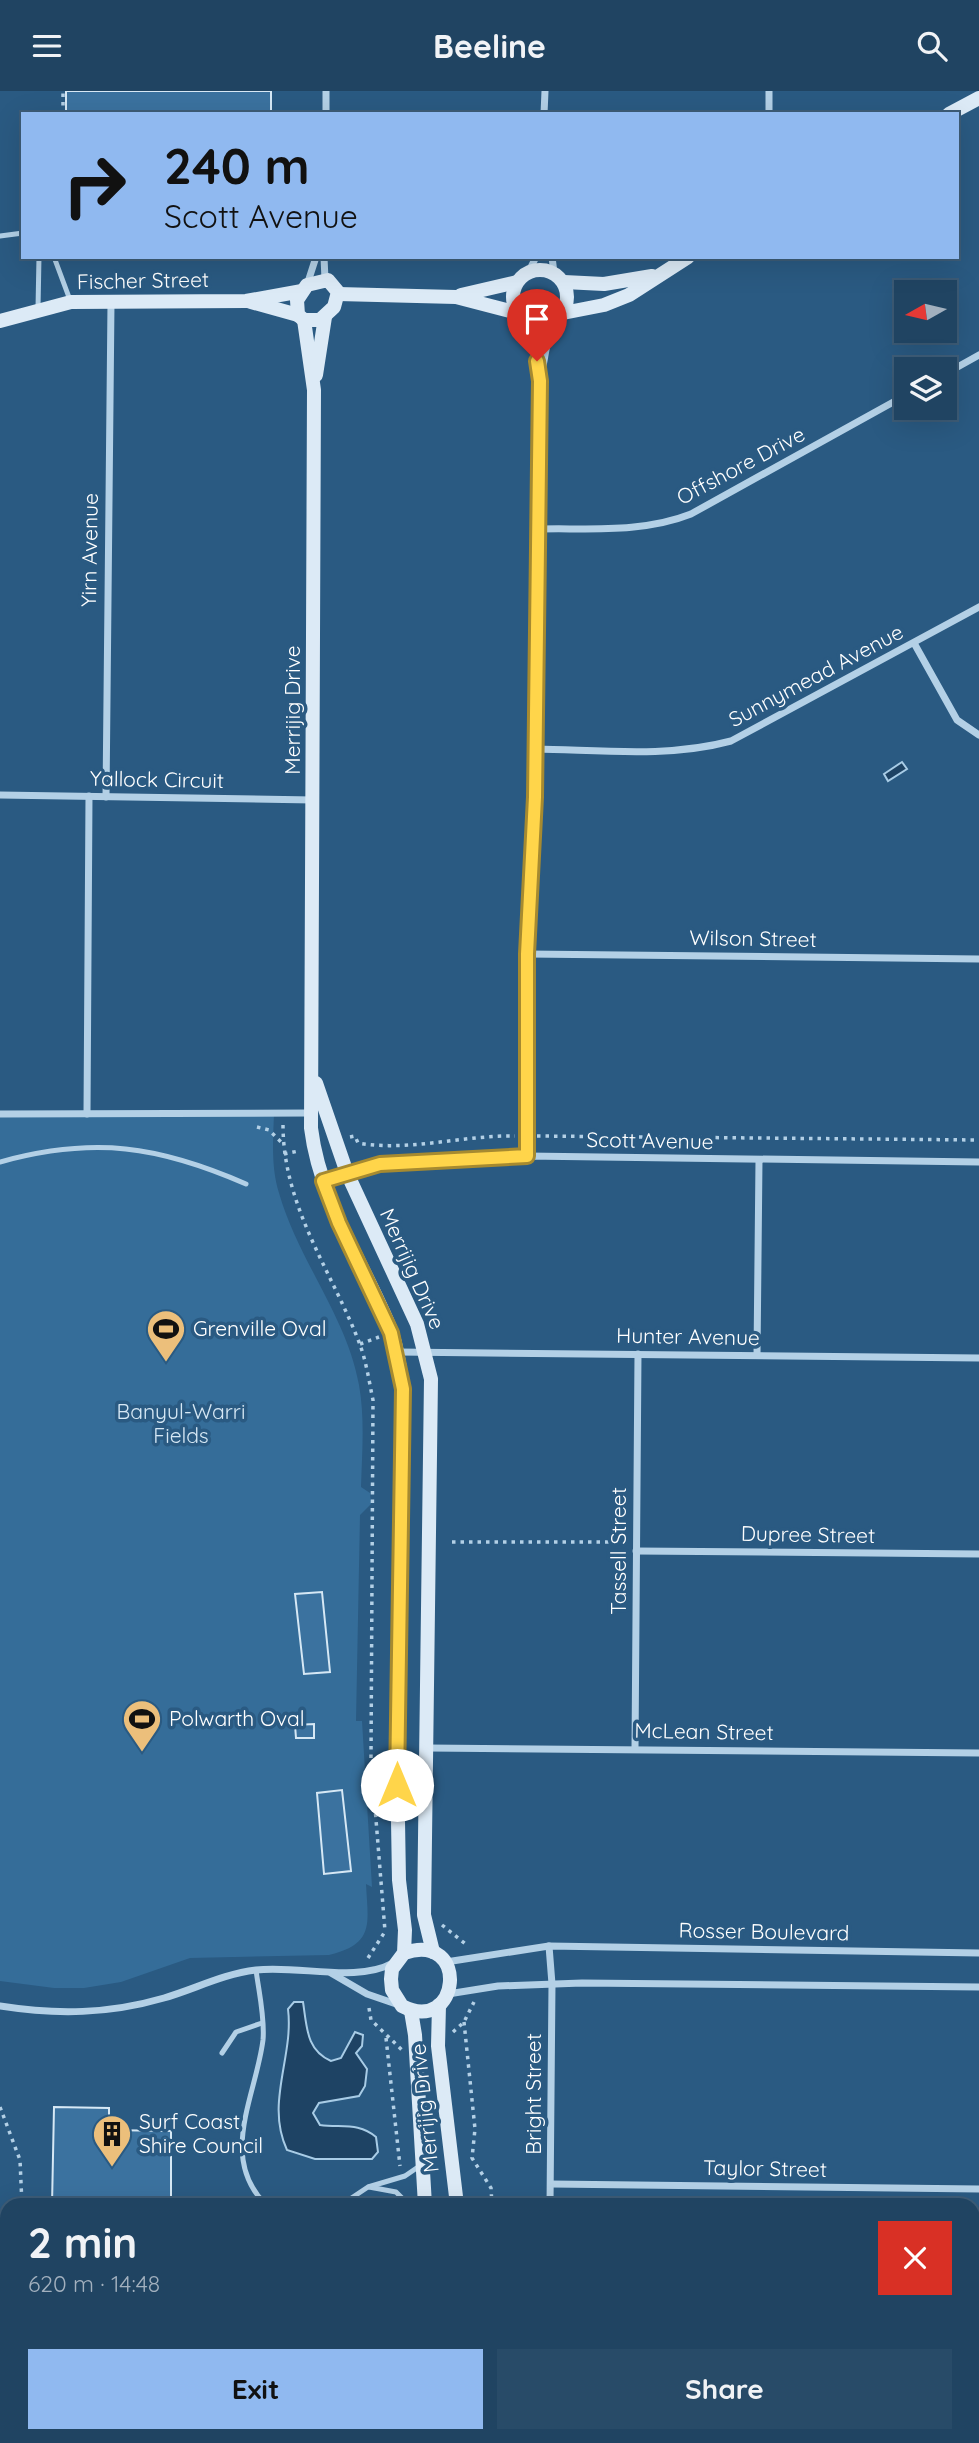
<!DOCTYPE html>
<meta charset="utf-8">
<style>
body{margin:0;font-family:Quicksand,sans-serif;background:#284b68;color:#f1f3f6;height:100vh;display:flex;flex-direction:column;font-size:26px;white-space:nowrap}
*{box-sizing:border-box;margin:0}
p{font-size:23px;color:#a2b0be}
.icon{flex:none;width:38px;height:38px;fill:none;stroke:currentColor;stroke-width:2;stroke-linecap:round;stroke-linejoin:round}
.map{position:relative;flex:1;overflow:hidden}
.panel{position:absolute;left:0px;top:2107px;width:980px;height:245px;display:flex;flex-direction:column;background:#204462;border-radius:21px 21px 0 0;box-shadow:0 7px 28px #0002,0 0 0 2px #3d5c77}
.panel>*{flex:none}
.top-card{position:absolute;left:21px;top:21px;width:938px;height:147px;border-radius:0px;box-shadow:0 7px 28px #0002,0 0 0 2px #3d5c77;background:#90b9f0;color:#111;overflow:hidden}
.needle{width:46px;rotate:262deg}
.fabs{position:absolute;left:894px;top:189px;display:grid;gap:14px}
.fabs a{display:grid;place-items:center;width:63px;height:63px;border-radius:0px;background:#204462;box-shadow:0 7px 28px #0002,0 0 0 2px #3d5c77;font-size:35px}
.pin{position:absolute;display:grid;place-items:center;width:60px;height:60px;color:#fff;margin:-72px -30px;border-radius:50% 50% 50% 0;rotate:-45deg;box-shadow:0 0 7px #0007}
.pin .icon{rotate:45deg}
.me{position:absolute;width:77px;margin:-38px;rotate:0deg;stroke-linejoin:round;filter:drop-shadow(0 0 5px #0008)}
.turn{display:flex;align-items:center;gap:24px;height:147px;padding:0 28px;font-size:32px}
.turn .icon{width:91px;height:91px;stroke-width:2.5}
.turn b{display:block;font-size:49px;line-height:60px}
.round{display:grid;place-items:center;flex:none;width:74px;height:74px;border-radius:0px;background:#284b68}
.overview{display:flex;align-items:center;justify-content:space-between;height:119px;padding:0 28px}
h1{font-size:42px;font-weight:800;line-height:52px}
.primary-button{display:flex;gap:14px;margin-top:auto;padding:14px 28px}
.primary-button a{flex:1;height:80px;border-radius:0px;background:#90b9f0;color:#111;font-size:28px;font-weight:800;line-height:80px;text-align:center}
.primary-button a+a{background:#284b68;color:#f1f3f6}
header{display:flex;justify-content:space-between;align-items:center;height:91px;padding:0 28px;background:#204462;font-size:32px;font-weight:800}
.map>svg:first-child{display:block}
</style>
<header><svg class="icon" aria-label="menu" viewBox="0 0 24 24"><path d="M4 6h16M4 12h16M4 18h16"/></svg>Beeline<svg class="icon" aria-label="search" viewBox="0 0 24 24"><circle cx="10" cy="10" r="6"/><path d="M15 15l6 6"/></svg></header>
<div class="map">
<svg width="979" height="2352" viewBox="0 0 979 2352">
<rect width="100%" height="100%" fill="#2a5a82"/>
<path fill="#356d99" d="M274 1023C273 1049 271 1077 279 1102 298 1169 347 1226 359 1294 365 1327 362 1363 361 1396L370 1402 371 1413 360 1424 356 1630H362L372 1796 366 1793C368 1833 375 1853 329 1864L190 1867 121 1891 84 1897H54L0 1890V1025Z"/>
<g fill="#1e4364" stroke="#a8cce6" stroke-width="2">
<polygon points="902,671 907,678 888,690 884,683"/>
<path d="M294 1911H303C307 1936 306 1959 331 1970L341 1967 355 1941 363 1944 362 1955 356 1962 367 1978 365 1995 359 2005 319 2012 313 2022 320 2034C341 2037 359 2031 376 2046L378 2061 372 2068H315L287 2059C265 2012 294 1966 288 1918Z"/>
</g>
<g fill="#3b729f" stroke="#d6e8f5" stroke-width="2">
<rect x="66" y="0" width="205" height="23"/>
<polygon points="322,1501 330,1581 304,1583 295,1503"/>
<polygon points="314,1633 314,1647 296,1647 295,1634"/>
<polygon points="342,1699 351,1780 324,1783 317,1702"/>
<polygon points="54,2016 109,2017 109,2039 171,2040 171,2114 52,2114"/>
</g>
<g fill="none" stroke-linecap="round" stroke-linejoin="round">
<g stroke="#b3d0e6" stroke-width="3.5" stroke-dasharray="3.5 5" stroke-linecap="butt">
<polyline points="63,23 63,0"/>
<polyline points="73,166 75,174"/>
<path d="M283 1034C283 1115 331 1179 359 1251 366 1269 369 1290 373 1309L371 1667 385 1840"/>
<polyline points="257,1036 269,1039 282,1052"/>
<polyline points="537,1045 979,1049"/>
<path d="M350 1046 355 1045 358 1052C410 1061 462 1044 515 1045"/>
<polyline points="284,1063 299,1060"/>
<polyline points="360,1253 379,1246"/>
<polyline points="452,1451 627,1451"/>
<polyline points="442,1834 468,1855"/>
<polyline points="368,1867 386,1839"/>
<polyline points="369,1917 371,1929 402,1959"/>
<polyline points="464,1931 475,2038 472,2067 491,2097 492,2114"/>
<polyline points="453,1941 464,1931 474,1911"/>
<polyline points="386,1947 400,2075"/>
<polyline points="0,2016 20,2069 22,2114"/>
<polyline points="0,2226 7,2227"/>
<polyline points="943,2345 979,2351"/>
<polyline points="395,2352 396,2345"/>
<polyline points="481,2352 482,2345"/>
</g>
<g stroke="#b3d0e6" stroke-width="5">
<polyline points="0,145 23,142"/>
<polyline points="54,166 70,209"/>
<polyline points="38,217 39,166"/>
<path d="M0 1071C94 1045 159 1055 246 1093"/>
<path d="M256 1879C259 1902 265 1927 263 1949 256 2005 218 2066 266 2114"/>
<polyline points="222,1962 236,1941 262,1932"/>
<polyline points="369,2096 396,2101 409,2114"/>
<polyline points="341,2114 368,2096 405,2085 421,2074"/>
</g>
<g stroke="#b3d0e6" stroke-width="7">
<polyline points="326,23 326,0"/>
<polyline points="544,23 545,0"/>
<polyline points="769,23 769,0"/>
<polyline points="324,166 325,189"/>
<polyline points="552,166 554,182"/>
<polyline points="527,184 536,166"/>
<polyline points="307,194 316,166"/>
<polyline points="525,230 534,249 540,290 536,658 527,863 527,1065"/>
<polyline points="945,283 979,264"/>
<polyline points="541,286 551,231"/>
<path d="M539 438C590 437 643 442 691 423L906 304"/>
<polyline points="914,552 957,629 979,644"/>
<path d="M536 658C600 659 668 667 731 650L979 516"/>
<polyline points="0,704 313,709"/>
<polyline points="106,706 111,212"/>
<polyline points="527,863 979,868"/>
<polyline points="0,1023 310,1022"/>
<polyline points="87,1023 89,705"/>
<polyline points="323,1090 380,1073 527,1065 979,1071"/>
<polyline points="398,1261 979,1267"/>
<polyline points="757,1264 759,1069"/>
<polyline points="636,1460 979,1463"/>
<polyline points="428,1657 979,1662"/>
<polyline points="635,1658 638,1263"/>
<polyline points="549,1855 552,1893 550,2114"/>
<polyline points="446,1871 549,1855 979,1862"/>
<polyline points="331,1882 367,1903 399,1914"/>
<polyline points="448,1903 498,1895 582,1892 979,1896"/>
<path d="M0 1915C57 1924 109 1923 164 1907 195 1898 223 1883 256 1879 300 1874 356 1892 393 1872"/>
<polyline points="551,2093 979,2098"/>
<polyline points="973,2324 979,2325"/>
</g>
<g stroke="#dceaf6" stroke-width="14">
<polyline points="949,23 979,7"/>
<circle cx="540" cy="206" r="27"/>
<polygon points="328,189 338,201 334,216 320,229 304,229 298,224 297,209 307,194"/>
<polyline points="564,191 604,193 652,185"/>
<polyline points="338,203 456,206 518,222"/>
<polyline points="461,204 517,191"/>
<polyline points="251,211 298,224"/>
<polyline points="563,222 604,214 629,204 688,166"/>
<path d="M304 229 314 299 311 1037C320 1111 364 1172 391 1239 398 1258 400 1278 403 1298L397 1670 399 1789 405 1839 404 1862 392 1878 391 1888 392 1899 402 1915C460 1945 471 1840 404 1862"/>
<polyline points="0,230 71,211 246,210 302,200"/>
<polyline points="316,284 325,226"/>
<polyline points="316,992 347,1082 417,1233 431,1288 424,1824 433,1861"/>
<polyline points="439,1914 438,1955 457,2114"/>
<polyline points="411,1920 415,1944 425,2114"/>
<polyline points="426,2352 426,2345"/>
<polyline points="461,2352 461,2345"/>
</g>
<g stroke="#f4f9fd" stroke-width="18">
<polyline points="0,2271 7,2272"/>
<polyline points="0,2320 7,2321"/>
<polyline points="173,2345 222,2352"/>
<polyline points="508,2345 559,2352"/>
</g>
</g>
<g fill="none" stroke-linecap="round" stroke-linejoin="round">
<g stroke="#a68a30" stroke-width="18">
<polyline id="route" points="397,1694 403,1298 391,1242 339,1132 323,1090 380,1073 527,1065 527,863 535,706 540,290 537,270"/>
</g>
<use href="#route" stroke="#ffd54a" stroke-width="12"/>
</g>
<defs>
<g id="stadium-pin" transform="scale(2.0125)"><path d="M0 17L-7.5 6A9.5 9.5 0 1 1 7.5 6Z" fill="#ecbf7b" stroke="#2a5a82"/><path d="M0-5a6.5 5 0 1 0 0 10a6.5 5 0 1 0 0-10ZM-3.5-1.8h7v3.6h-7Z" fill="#111"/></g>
<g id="building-pin" transform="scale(2.0125)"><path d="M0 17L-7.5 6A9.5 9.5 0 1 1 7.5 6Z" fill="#ecbf7b" stroke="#2a5a82"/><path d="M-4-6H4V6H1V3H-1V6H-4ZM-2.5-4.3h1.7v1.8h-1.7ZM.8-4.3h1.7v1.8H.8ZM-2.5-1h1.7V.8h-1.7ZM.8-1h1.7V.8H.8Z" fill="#111"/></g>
</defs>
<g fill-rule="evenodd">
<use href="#stadium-pin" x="166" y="1238"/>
<use href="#stadium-pin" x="142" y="1628"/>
<use href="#building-pin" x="112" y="2043"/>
</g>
<g text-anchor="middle" stroke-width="7" stroke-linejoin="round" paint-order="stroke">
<g font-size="21" fill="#fff" stroke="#2a5a82">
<text transform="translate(143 190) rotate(-1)" y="7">Fischer Street</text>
<text transform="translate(741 375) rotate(-28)" y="7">Offshore Drive</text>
<text transform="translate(90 459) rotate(-89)" y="7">Yirn Avenue</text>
<text transform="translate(816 585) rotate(-28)" y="7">Sunnymead Avenue</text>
<text transform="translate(293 619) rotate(-90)" y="7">Merrijig Drive</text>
<text transform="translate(157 689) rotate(1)" y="7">Yallock Circuit</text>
<text transform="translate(753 848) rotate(1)" y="7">Wilson Street</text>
<text transform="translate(650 1050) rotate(1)" y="7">Scott Avenue</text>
<text transform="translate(412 1178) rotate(66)" y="7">Merrijig Drive</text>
<text transform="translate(688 1246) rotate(1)" y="7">Hunter Avenue</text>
<text transform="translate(808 1444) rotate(1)" y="7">Dupree Street</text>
<text transform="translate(619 1460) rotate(-90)" y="7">Tassell Street</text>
<text transform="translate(704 1641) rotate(1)" y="7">McLean Street</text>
<text transform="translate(764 1841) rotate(1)" y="7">Rosser Boulevard</text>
<text transform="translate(534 2003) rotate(-90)" y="7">Bright Street</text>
<text transform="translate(425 2017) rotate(-96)" y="7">Merrijig Drive</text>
<text transform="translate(765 2078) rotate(1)" y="7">Taylor Street</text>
</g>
<g font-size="21" fill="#fff" stroke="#2a5a82" text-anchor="start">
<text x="193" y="1245">Grenville Oval</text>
<text x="169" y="1635">Polwarth Oval</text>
<text x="139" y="2038">Surf Coast<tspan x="139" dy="24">Shire Council</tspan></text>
</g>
<g font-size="21" fill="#d6e8f5" stroke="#2a5a82">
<text x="181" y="1328">Banyul-Warri<tspan x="181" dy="24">Fields</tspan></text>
</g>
</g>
</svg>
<div class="fabs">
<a><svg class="needle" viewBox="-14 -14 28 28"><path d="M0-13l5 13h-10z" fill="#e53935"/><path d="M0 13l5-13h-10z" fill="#a2b0be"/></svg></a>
<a><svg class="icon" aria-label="layers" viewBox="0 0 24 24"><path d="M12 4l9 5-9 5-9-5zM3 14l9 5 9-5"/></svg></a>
</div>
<div class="pin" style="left:537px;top:270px;background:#d93025"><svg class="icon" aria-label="arrive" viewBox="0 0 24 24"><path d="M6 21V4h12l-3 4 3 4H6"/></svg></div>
<svg class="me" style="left:397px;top:1694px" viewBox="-20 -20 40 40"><circle r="19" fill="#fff"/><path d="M0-13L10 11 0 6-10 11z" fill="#ffd54a"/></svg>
<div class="top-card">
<div class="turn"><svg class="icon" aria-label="right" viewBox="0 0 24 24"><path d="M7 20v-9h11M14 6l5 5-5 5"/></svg><div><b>240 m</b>Scott Avenue</div></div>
</div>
<section class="panel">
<div class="overview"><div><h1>2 min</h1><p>620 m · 14:48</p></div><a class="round" style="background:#d93025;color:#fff"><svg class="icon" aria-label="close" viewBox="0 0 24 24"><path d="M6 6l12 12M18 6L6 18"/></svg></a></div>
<div class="primary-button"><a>Exit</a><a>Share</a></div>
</section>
</div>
